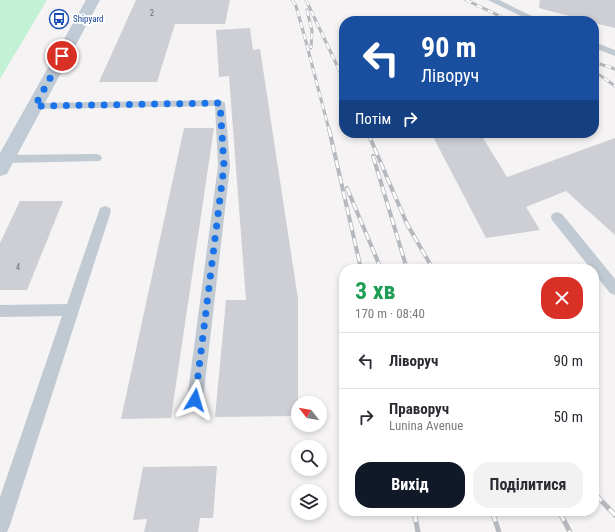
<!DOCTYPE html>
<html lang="uk">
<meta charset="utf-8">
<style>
body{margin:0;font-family:"Roboto Condensed",sans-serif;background:#f2f2f3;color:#2b2b33;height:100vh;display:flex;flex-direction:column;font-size:15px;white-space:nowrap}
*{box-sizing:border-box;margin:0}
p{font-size:13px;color:#7c7c81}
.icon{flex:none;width:22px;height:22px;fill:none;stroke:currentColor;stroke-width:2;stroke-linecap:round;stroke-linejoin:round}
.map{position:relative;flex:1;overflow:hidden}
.drawer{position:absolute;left:339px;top:264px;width:260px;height:252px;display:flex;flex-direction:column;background:#fff;border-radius:16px;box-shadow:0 2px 6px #0003}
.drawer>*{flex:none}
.top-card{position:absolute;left:339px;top:16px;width:260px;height:122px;border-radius:16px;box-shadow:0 2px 6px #0003;background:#1a4fa0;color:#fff;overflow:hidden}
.needle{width:26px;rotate:301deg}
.controls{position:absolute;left:291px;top:396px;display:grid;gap:8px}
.controls a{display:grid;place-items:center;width:36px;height:36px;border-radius:50%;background:#fff;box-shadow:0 2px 6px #0003;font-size:20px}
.pin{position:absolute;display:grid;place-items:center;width:34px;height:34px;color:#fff;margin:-17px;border:2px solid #fff;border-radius:50%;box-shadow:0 1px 4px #0007}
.me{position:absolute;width:44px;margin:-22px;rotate:7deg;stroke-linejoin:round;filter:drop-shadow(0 0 3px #0008)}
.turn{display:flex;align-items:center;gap:14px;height:84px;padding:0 16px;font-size:18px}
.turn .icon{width:52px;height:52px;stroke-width:2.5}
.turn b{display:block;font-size:28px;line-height:34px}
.then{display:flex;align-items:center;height:38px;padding:0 16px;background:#0003;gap:8px;font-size:15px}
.round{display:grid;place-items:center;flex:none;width:42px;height:42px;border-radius:16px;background:#f2f2f3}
.headline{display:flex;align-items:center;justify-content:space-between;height:68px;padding:0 16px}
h1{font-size:24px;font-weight:700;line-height:30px;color:#1e9e55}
.button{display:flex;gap:8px;margin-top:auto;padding:8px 16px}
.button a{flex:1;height:46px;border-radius:16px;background:#111827;color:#fff;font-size:16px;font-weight:700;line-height:46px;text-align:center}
.button a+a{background:#f2f2f3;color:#2b2b33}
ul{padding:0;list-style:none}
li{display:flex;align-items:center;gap:12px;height:56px;padding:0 16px;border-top:1px solid #e1e1e2}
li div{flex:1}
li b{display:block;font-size:15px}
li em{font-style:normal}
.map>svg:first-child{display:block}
</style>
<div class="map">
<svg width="615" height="532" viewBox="0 0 615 532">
<rect width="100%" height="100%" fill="#f5f3f3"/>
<polygon fill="#c3f1d5" points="0,0 47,0 0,79"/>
<g fill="#cdcfd5">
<polygon points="136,0 230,0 225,24 175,24 157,82 99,82"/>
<polygon points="540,0 615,0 615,28 594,23 594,21 588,21 539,8"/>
<polygon points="250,28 253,50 260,49 298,299 298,416 215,417 226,300 246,300 229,76 219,77 216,30"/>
<polygon points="184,128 214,128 171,418 121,419"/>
<polygon points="431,133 480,133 507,177 615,138 615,235 566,191 526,207 540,230 486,238"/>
<polygon points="20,201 63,201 27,290 0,290 0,243"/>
<polygon points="217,466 213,518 200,518 198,532 144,532 147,519 133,520 143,467"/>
</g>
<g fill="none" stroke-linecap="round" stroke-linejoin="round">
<g fill="#c1cad2" fill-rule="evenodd">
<polygon points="488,0 499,0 542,21 531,21"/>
<polygon points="594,42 615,50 615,56 594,48"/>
<polygon points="220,100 225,103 230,166 203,400 201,406 195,408 189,406 187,400 218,166 215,106 35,109 30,106 35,103"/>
<polygon points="96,154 100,155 102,158 100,161 6,163 2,162 0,159 2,156 6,155"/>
<polygon points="105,206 110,208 111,211 10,525 7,532 0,532 0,497 62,316 0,317 0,305 67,304 99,211 100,208"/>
<polygon points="557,212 562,214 615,279 615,295 610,293 594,273 594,269 591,269 552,220 551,217 552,214"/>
</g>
<polygon fill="#c1cbd6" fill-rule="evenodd" points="86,0 100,0 9,170 7,174 0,176 0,153"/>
<g stroke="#b5b8bd" stroke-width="3">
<g id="rail-far2">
<polyline points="292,0 296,6 305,38 329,130"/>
<polyline points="306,0 344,80"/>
<polyline points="466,0 510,21"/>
<polyline points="307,10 312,31 311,48"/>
<polyline points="594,62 615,69"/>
<polyline points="594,71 615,86"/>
</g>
</g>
<g stroke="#b5b8bd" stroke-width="4">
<g id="rail-far1">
<polyline points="329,129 361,269"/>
<polyline points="368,133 407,224 433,269"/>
<polyline points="373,156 407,269"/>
<polyline points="347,188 381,269"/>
</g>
</g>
<g stroke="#b5b8bd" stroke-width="5">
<g id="rail">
<polyline points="594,493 615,515"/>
<polyline points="414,511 418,532"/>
<polyline points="492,511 499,532"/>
<polyline points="559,511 570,532"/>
</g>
</g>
<use href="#rail-far2" stroke="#fff" stroke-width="2" stroke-dasharray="6" stroke-linecap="butt"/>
<use href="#rail-far1" stroke="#fff" stroke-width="2.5" stroke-dasharray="8" stroke-linecap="butt"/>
<use href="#rail" stroke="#fff" stroke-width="3.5" stroke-dasharray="11" stroke-linecap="butt"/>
</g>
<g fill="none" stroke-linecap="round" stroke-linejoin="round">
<polyline stroke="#1a73e8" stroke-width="7" stroke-dasharray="0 12.6" points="62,56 35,106 220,103 224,166 195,400"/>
</g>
<defs>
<g id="bus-ring" transform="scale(1)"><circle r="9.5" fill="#fff" stroke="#1a4fb4" stroke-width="1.5"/><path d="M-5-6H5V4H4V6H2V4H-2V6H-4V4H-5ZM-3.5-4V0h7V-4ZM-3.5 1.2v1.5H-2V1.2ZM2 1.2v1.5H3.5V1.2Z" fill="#1a4fb4"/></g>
</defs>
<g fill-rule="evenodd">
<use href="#bus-ring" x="59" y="19"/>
</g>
<g text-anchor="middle" stroke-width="3.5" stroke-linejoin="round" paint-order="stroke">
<g font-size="9" fill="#6b747e">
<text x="152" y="16">2</text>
<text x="18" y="270">4</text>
</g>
<g font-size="9" fill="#164399" stroke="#fff" text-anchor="start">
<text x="73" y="22">Shipyard</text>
</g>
</g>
</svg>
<div class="controls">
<a><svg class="needle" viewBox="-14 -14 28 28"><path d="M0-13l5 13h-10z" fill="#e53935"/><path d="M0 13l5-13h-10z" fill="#7c7c81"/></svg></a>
<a><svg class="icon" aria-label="search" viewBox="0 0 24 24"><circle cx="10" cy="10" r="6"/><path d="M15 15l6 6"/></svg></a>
<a><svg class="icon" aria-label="layers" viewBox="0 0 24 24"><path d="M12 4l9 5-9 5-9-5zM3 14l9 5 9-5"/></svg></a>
</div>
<div class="pin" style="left:62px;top:56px;background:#d93025"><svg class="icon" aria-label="arrive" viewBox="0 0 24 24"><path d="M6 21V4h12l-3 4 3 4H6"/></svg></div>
<svg class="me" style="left:195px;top:400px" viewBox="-20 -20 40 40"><path d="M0-17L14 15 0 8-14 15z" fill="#1a73e8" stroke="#fff" stroke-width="4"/></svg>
<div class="top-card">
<div class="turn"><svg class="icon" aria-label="left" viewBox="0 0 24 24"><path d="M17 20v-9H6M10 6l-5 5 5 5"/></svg><div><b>90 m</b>Ліворуч</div></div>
<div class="then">Потім<svg class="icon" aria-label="right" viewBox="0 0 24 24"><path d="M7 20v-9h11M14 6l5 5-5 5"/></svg></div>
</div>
<section class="drawer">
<div class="headline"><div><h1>3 хв</h1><p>170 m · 08:40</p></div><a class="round" style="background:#d93025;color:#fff"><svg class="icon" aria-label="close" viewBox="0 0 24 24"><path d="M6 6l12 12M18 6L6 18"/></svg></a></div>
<ul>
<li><svg class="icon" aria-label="left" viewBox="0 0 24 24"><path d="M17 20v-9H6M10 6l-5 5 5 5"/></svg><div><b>Ліворуч</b></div><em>90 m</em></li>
<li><svg class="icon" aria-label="right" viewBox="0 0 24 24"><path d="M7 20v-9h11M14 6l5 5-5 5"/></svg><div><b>Праворуч</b><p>Lunina Avenue</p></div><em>50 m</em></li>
</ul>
<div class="button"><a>Вихід</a><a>Поділитися</a></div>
</section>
</div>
